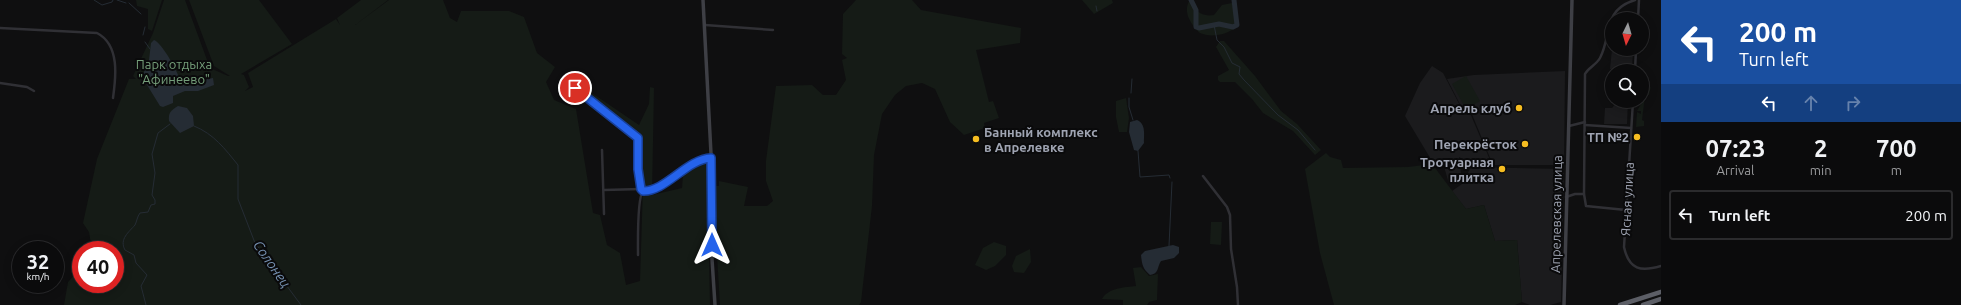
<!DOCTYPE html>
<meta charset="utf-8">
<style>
body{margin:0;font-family:Ubuntu,sans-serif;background:#141415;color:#f1f3f6;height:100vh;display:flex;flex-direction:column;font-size:15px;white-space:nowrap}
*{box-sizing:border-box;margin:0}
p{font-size:13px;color:#9a9b9d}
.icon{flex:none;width:22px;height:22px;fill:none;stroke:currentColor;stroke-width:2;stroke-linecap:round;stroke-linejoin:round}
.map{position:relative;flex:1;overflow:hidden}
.side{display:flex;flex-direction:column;background:#0b0b0c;width:300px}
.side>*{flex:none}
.top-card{background:#1a4fa0;color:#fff;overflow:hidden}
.needle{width:26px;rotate:185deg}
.tools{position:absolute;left:1605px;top:12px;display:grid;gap:8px}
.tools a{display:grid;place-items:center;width:44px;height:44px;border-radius:50%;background:#0b0b0c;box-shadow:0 2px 10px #0003,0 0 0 1px #2b2b2d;font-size:20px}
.speed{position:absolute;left:12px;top:241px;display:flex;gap:8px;font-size:20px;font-weight:700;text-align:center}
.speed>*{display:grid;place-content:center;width:52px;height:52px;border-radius:50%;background:#0b0b0c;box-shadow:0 2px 10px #0003,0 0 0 1px #2b2b2d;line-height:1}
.speed small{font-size:10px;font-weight:400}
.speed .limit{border:6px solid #d22;background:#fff;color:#111}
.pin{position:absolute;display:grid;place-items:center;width:34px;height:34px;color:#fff;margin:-17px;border:2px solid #fff;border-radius:50%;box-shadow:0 1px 4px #0007}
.me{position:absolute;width:44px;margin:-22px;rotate:0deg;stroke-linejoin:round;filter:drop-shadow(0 0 3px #0008)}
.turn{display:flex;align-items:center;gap:14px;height:84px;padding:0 12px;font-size:18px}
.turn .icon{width:52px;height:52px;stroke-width:2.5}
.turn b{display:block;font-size:28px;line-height:34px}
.lanes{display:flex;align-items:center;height:38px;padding:0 12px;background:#0003;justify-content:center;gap:20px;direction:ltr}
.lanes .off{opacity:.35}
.eta{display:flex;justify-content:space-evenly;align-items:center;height:68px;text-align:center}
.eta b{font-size:24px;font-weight:600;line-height:28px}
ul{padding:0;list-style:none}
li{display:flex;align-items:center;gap:12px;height:50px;margin:0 8px 6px;padding:0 4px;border:2px solid #2b2b2d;border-radius:4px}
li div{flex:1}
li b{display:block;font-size:15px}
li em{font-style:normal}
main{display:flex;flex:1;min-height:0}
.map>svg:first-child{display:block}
</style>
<main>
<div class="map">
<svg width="1661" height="305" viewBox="0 0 1661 305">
<rect width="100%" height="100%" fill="#0f0f10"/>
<g fill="#1b1b1d">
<polygon points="1612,49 1633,49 1632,71 1610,69"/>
<polygon points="1432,66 1443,73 1465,115 1470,113 1490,160 1471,163 1459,157 1462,182 1449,184 1443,163 1435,166 1405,116 1420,83"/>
<polygon points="1565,71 1564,165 1493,165 1471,112 1465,114 1447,79 1474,75"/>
<polygon points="1618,101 1628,101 1627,124 1604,124 1605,108 1612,108"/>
<polygon points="1471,167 1564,169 1561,302 1550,305 1530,305 1522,302 1517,240 1495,241 1484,205 1466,209 1452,191 1462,184"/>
</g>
<g fill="#151b16">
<polygon points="136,0 162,0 152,31 148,29 148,9 137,6"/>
<polygon points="164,0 185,0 210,68 228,76 230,76 214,66 189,0 259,0 292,44 241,74 244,75 249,87 245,91 253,87 248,73 336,19 340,25 337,18 361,0 388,0 355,25 389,0 443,0 450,18 457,22 461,11 509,11 524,17 537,53 555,67 546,82 554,100 576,109 593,213 600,215 607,245 620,253 626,285 640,281 643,185 641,165 641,137 583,90 583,87 639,125 649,104 650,87 654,88 652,195 682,188 683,175 685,173 685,171 705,160 707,161 705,164 708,164 708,253 709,255 710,305 64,305 68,282 81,268 81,284 115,284 115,250 92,250 89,232 83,223 97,159 129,79 136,79 133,76 153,33"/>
<polygon points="856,0 912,0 921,10 1021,28 1020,43 976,50 989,102 993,101 999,118 984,123 985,128 964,135 950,122 935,89 922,83 906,86 895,95 882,114 874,155 872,206 861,302 859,305 720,305 716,238 714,238 715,220 714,186 719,186 719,181 748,187 744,206 767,206 773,201 766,181 766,161 776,86 812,85 823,95 836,95 846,80 842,60 847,58 842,54 843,14"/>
<polygon points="1082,0 1112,0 1113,3 1094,14"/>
<path d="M1190 0C1195 11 1201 17 1214 15L1222 5 1232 3 1236 19V27C1227 35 1211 38 1200 33 1191 25 1182 11 1190 0Z"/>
<polygon points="1220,41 1224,41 1255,76 1281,111 1297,124 1321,150 1315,155 1293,131 1263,113 1252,99 1235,82 1220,82 1218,80 1218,76 1229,70 1216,47"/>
<polygon points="1466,76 1480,101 1466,109 1452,84"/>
<polygon points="1651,86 1649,95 1645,96 1642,120 1644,121 1644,126 1636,127 1637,112 1641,114 1641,111 1637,111"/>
<polygon points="1126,98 1129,118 1127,132 1119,132 1116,117 1116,101"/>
<polygon points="1326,153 1330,157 1341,160 1343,168 1408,167 1432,164 1466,209 1484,205 1495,241 1517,240 1522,302 1515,305 1334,305 1320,253 1305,169"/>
<polygon points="1211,222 1222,222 1221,245 1210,244"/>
<polygon points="994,242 1006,246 1006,255 995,266 986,270 975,265 983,248"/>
<polygon points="1030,249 1031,262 1024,273 1014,272 1012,266 1016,256"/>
<path d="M1141 267 1149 276 1158 274 1157 300 1149 302 1147 305H1123V300L1102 299C1108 288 1125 287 1136 286L1133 268Z"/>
</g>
<g fill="#252c34">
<path d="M154 40C162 43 179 73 180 81L186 83 213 78 214 85 198 91H185L173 96V103L163 107 160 106 144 80 143 74 149 60 151 43Z"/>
<path d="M178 106 187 108 193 116 194 126 180 133 169 121C168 113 171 110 178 106Z"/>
<path d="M1137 120C1146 124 1144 134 1144 143L1138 151 1134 150 1129 132 1130 122Z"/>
<path d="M1173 245 1179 247V253L1174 258 1161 261C1157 267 1159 274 1150 275 1143 269 1142 265 1141 255L1145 251Z"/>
</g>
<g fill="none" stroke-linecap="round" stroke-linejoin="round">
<g stroke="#252c34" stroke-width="1">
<polyline points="94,0 102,5 112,2 113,0"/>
<polyline points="117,0 126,3"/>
<polyline points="129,3 141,14"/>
<polyline points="1096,6 1097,11"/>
<polyline points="1214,25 1217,40 1224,47 1232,63 1240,67 1239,74 1244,80 1278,115 1298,130 1315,150"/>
<polyline points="143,35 145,27"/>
<polyline points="145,42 150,49"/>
<polyline points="1131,93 1132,79"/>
<polyline points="1129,98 1129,107 1133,120"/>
<path d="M194 126C214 134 225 149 238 165V199L255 243 301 305"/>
<polyline points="1138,151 1140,177 1169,175 1170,178"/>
<polyline points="1169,246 1172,182"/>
<path d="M146 305 141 286 147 275 136 263 134 255 125 250C119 239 129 232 135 225 137 221 137 217 140 213L148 212 151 205 155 204V200L152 195 155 173 152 154 158 133 170 124"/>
</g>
<polyline stroke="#252c34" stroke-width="5" points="1191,0 1196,10 1196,27 1199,28 1219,24 1233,27 1237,25 1234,0"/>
<g stroke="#303035" stroke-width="2.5">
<polyline points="1638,19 1639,0"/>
<polyline points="705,25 773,30"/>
<path d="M0 28 97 33C120 45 116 77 113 98"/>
<polyline points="1635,71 1636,49"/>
<polyline points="0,83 27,87 34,91"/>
<polyline points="575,88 638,138 638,169 641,189 643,191"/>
<path d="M1633 101 1624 247C1629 270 1641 272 1661 266"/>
<polyline points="1585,125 1631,128"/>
<polyline points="1569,126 1585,122"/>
<polyline points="602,150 604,214"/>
<polyline points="1203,176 1227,207 1230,215 1231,249 1237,287 1238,305"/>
<polyline points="604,190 641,189"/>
<path d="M643 191C666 192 686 159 711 158"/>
<path d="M1584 194 1585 74C1588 68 1596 65 1600 58 1612 36 1602 10 1635 0"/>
<polyline points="1566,197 1575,194 1584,194 1586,206 1626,210"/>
<path d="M638 255C638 243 637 198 643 191"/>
</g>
<g stroke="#3e3f45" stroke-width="3.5">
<polyline points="703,0 712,173 712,259 715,305"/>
<polyline points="1564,305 1572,0"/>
</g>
<g stroke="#5c5e66" stroke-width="4.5">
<polyline points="1620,305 1661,292"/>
<polyline points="1643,305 1661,299"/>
</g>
</g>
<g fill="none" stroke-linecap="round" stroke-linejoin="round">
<g stroke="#184099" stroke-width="10">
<path id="route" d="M575 88 638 138V169L641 189 643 191C665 192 687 159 711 158L712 245"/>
</g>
<use href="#route" stroke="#2563eb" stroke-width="7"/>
</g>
<g fill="#f6bd21" stroke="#0a0a0b" stroke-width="1.5">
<circle cx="1519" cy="108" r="4"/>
<circle cx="1637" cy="137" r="4"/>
<circle cx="976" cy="139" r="4"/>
<circle cx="1525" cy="144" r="4"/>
<circle cx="1502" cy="169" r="4"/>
</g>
<g text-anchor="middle" stroke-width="4" stroke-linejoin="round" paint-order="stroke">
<g font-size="13" fill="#759e7a" stroke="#0a0a0b">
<text x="174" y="69">Парк отдыха<tspan x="174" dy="15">"Афинеево"</tspan></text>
</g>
<g font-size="13" font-weight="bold" fill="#9fa4b2" stroke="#0a0a0b" text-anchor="end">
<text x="1511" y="113">Апрель клуб</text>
<text x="984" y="137" text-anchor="start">Банный комплекс<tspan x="984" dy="15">в Апрелевке</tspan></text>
<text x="1629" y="142">ТП №2</text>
<text x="1517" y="149">Перекрёсток</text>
<text x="1494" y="167">Тротуарная<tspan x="1494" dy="15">плитка</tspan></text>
</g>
<g font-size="13" fill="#9fa4b2" stroke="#0a0a0b">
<text transform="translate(1627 199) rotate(-87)" y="5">Ясная улица</text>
<text transform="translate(1556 214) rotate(-89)" y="5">Апрелевская улица</text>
</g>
<g font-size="14" font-style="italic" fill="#748faf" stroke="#0a0a0b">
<text transform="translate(272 264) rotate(55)" y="5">Солонец</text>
</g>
</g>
</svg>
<div class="tools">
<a><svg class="needle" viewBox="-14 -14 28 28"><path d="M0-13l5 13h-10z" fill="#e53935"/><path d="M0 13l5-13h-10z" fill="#9a9b9d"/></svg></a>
<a><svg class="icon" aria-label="search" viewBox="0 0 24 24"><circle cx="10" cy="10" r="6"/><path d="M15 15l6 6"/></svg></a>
</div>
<div class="speed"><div>32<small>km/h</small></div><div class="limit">40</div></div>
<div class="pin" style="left:575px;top:88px;background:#d93025"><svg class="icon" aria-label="arrive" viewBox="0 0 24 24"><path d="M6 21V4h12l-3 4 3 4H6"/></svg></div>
<svg class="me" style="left:712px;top:245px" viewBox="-20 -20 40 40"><path d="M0-17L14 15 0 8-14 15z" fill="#2563eb" stroke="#fff" stroke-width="4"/></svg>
</div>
<section class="side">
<div class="top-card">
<div class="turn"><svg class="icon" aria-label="left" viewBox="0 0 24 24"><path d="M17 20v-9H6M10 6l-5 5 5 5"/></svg><div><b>200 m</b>Turn left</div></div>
<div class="lanes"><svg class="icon" aria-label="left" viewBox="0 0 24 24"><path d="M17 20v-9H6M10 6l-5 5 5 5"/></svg><svg class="icon off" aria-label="ahead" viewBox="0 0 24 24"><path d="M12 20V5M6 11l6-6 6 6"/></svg><svg class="icon off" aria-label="right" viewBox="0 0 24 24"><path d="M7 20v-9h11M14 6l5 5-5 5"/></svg></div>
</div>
<div class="eta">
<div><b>07:23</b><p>Arrival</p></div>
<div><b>2</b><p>min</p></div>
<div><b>700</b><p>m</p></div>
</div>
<ul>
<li><svg class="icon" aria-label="left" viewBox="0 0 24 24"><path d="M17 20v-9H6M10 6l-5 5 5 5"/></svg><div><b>Turn left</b></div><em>200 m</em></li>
</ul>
</section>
</main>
